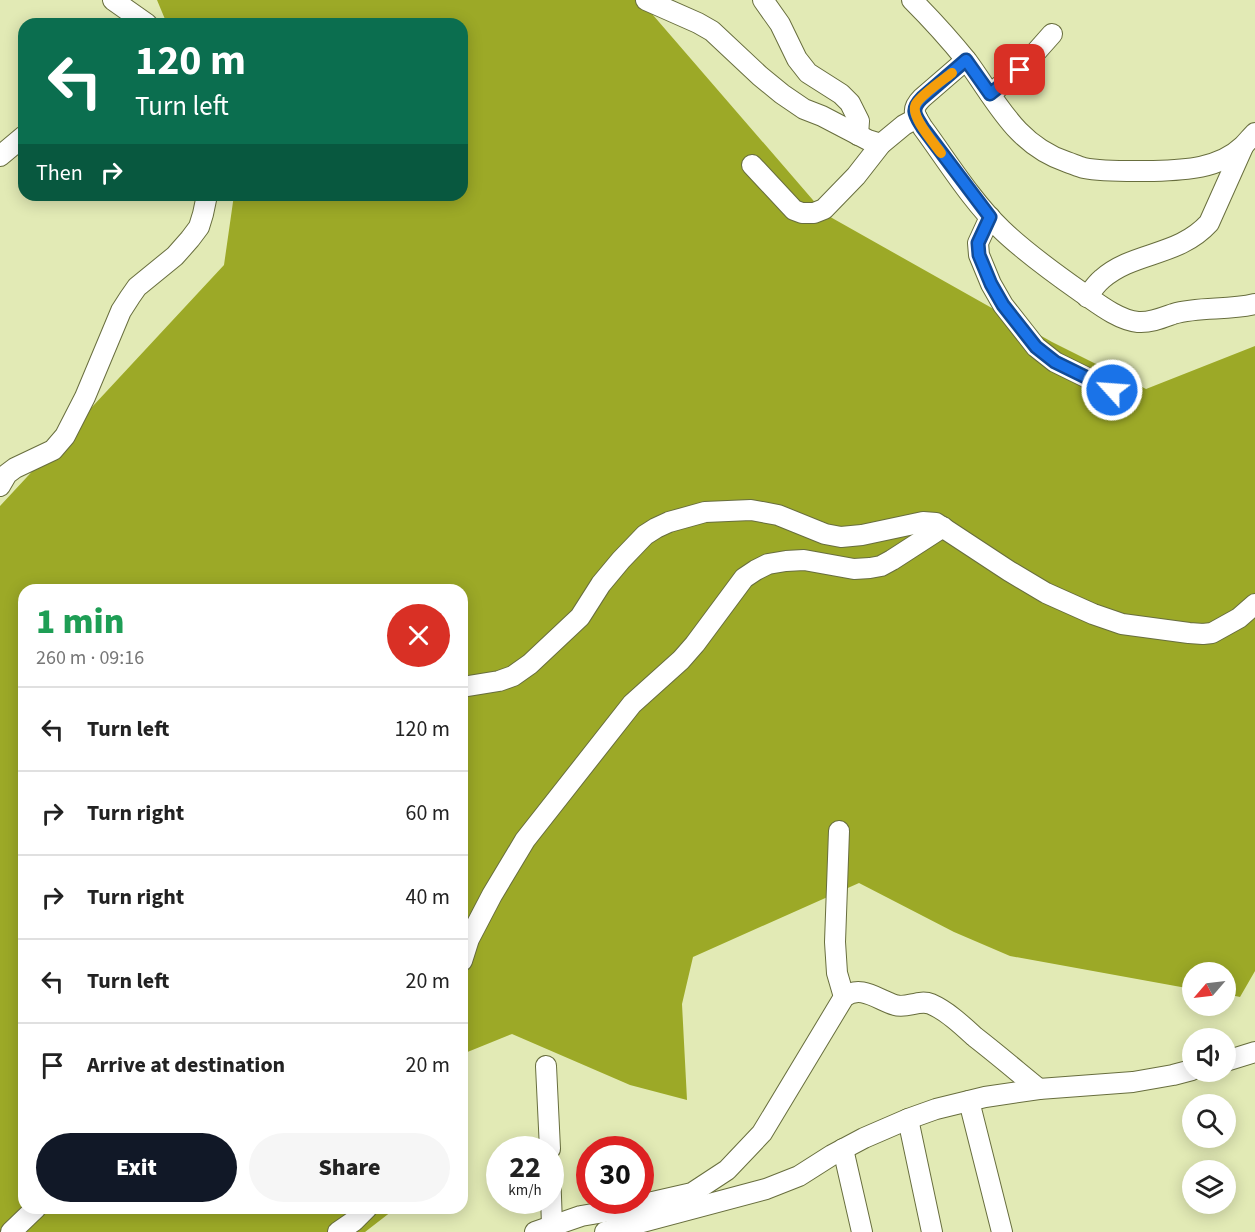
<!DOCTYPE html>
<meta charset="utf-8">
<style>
body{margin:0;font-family:"Source Sans 3",sans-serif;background:#f6f6f6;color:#222;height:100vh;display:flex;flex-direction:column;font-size:22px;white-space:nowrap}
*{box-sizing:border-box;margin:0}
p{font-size:20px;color:#767676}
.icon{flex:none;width:33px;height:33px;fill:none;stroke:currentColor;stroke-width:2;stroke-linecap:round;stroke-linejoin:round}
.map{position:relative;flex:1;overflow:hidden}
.panel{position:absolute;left:18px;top:584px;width:450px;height:630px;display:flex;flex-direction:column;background:#fff;border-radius:18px;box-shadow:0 3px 15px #0003}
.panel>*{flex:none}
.top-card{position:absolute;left:18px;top:18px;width:450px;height:183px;border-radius:18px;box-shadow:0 3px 15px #0003;background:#0b6e4f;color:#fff;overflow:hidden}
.needle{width:39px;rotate:242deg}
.buttons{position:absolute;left:1182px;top:962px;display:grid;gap:12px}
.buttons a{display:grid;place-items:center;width:54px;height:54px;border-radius:50%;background:#fff;box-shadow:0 3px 15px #0003;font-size:30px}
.speed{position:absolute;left:486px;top:1136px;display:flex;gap:12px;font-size:30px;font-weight:700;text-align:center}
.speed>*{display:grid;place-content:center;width:78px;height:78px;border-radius:50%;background:#fff;box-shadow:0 3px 15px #0003;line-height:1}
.speed small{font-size:15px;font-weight:400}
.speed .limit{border:9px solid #d22;background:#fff;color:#111}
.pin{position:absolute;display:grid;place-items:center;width:51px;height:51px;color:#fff;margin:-26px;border-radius:12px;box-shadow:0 3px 9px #0006}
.me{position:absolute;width:66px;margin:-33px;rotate:296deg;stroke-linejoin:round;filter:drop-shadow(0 0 4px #0008)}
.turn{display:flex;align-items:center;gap:21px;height:126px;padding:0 18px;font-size:27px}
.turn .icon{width:78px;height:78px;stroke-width:2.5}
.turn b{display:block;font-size:42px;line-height:51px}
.then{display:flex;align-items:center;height:57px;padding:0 18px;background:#0003;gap:12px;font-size:22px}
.round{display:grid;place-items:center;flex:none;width:63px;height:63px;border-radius:32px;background:#f6f6f6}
.headline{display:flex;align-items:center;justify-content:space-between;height:102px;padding:0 18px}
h1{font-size:36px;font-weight:800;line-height:45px;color:#1e9e55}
.action{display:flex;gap:12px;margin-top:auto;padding:12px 18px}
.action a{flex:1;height:69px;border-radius:36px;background:#111827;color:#fff;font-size:24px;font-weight:800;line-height:69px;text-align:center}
.action a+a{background:#f6f6f6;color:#222}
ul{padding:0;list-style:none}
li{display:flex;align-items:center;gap:18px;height:84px;padding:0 18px;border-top:2px solid #e0e0e0}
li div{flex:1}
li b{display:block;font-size:22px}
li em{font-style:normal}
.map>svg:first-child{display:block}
</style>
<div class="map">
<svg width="1255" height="1232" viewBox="0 0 1255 1232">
<rect width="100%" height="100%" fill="#e2eab5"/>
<polygon fill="#9ca927" points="157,0 640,0 825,214 1052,342 1146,389 1255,346 1255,971 1240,997 1226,994 1226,972 1192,972 1192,989 1010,956 954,932 859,883 693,957 682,1004 687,1100 630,1085 512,1034 465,1053 462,1060 462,590 24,590 24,1208 396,1208 365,1232 0,1232 0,506 224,265 234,195 462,195 462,24 167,24"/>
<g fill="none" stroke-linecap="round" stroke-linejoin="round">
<g stroke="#686e3e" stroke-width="22">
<g id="minor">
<polyline points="113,0 147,24"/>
<polyline points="646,0 698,23 712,31 760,76 782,94 804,109 822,116 868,140 881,144"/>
<polyline points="763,0 780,24 797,59 808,73 841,94 850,103 859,121 858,135"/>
<path d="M912 0C931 19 950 40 967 61 997 102 1016 145 1067 162 1073 164 1079 167 1084 168 1104 172 1132 171 1153 171 1184 170 1219 169 1243 146 1247 142 1251 137 1255 133"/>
<path d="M966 60 922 98C910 110 915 115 923 128 948 162 971 200 1002 230 1026 253 1054 273 1081 292 1097 303 1118 320 1138 322 1150 323 1162 318 1173 314 1200 306 1228 311 1255 304"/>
<polyline points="990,94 1020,70 1052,34"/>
<polyline points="0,156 24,136"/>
<polyline points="752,165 794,210 802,213 814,213 824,209 856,176 881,144 904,125 917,118"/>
<polyline points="990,217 978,243 979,255 991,284 1003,305 1036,347 1055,362 1112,390"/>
<path d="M1087 297C1092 290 1096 284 1102 279 1134 251 1178 257 1209 223L1243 147"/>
<polyline points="0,486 7,474 15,468 53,450 65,436 85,397 121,311 130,297 137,287 175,256 190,239 199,227 203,214 207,195"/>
<polyline points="462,687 499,681 513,676 530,664 580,617 601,584 621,560 645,535 656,528 669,522 705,512 751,510 778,515 825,534 841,537 862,535 923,522 936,523 1009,571 1046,593 1093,614 1122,624 1189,633 1203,634 1212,633 1239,618 1255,604"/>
<polyline points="839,831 835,942 837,973 844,997"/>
<polyline points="462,961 469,939 492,895 525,840 632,704 681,660 695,644 744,578 756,570 768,564 786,561 804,560 854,569 870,568 881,566 892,560 943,527"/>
<polyline points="1226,1061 1255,1052"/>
<polyline points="546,1066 550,1149"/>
<polyline points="969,1101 1002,1232"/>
<polyline points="908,1119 932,1232"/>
<polyline points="843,1149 862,1232"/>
<polyline points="550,1169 552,1225"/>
<polyline points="11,1232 36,1208"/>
<polyline points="338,1232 354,1221 367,1208"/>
<path d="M535 1232 581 1216 622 1209 692 1193 727 1170 762 1133 844 997C861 984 878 1000 895 1005 907 1009 919 999 931 1004 947 1011 962 1025 975 1037 997 1054 1018 1072 1039 1089"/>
<polyline points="605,1232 766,1189 799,1176 832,1155 864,1138 908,1119 936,1109 985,1097 1039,1089 1133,1082 1173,1075 1192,1070"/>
</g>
</g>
<use href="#minor" stroke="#fff" stroke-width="20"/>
</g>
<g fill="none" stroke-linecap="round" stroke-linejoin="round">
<g stroke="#114b97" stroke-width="15">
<path id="route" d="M1020 70 990 94 966 60 922 98C910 110 915 115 923 128L990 217 978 243 979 255 991 284 1003 305 1036 347 1055 362 1112 390"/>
</g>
<use href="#route" stroke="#1a73e8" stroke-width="10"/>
<path stroke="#f59e0b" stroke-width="10" d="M941 153C934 143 909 115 916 104 921 95 943 80 952 73"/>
</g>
</svg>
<div class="buttons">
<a><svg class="needle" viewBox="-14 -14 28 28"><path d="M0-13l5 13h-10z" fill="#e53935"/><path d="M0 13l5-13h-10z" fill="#767676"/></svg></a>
<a><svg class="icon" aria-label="sound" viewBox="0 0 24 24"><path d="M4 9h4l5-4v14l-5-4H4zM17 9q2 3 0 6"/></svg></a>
<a><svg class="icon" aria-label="search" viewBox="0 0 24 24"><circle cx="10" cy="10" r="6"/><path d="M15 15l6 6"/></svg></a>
<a><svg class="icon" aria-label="layers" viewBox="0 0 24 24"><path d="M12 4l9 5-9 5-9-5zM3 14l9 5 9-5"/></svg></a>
</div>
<div class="speed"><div>22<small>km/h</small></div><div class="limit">30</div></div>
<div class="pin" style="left:1020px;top:70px;background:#d93025"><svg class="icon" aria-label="arrive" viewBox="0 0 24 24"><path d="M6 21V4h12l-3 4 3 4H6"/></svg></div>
<svg class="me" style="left:1112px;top:390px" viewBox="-20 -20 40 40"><circle r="17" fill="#1a73e8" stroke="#fff" stroke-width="3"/><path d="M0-11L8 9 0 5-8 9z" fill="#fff"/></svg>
<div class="top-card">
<div class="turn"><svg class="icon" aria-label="left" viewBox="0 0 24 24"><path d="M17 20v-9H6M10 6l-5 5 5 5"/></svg><div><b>120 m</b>Turn left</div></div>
<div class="then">Then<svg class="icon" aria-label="right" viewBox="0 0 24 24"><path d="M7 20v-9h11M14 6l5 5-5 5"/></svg></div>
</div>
<section class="panel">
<div class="headline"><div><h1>1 min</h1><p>260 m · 09:16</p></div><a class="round" style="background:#d93025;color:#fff"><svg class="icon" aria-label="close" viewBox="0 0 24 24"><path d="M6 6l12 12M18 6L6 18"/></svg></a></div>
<ul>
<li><svg class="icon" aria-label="left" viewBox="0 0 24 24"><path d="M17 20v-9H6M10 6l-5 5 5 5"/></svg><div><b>Turn left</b></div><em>120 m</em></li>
<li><svg class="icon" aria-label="right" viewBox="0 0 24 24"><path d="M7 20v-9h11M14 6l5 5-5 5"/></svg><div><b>Turn right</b></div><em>60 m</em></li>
<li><svg class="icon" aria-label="right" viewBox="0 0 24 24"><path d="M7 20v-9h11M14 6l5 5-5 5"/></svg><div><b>Turn right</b></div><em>40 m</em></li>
<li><svg class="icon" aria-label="left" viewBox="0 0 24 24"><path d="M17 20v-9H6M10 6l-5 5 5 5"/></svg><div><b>Turn left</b></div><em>20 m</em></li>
<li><svg class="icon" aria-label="arrive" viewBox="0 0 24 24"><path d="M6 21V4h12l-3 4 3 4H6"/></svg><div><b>Arrive at destination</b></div><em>20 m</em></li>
</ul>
<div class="action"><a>Exit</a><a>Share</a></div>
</section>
</div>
